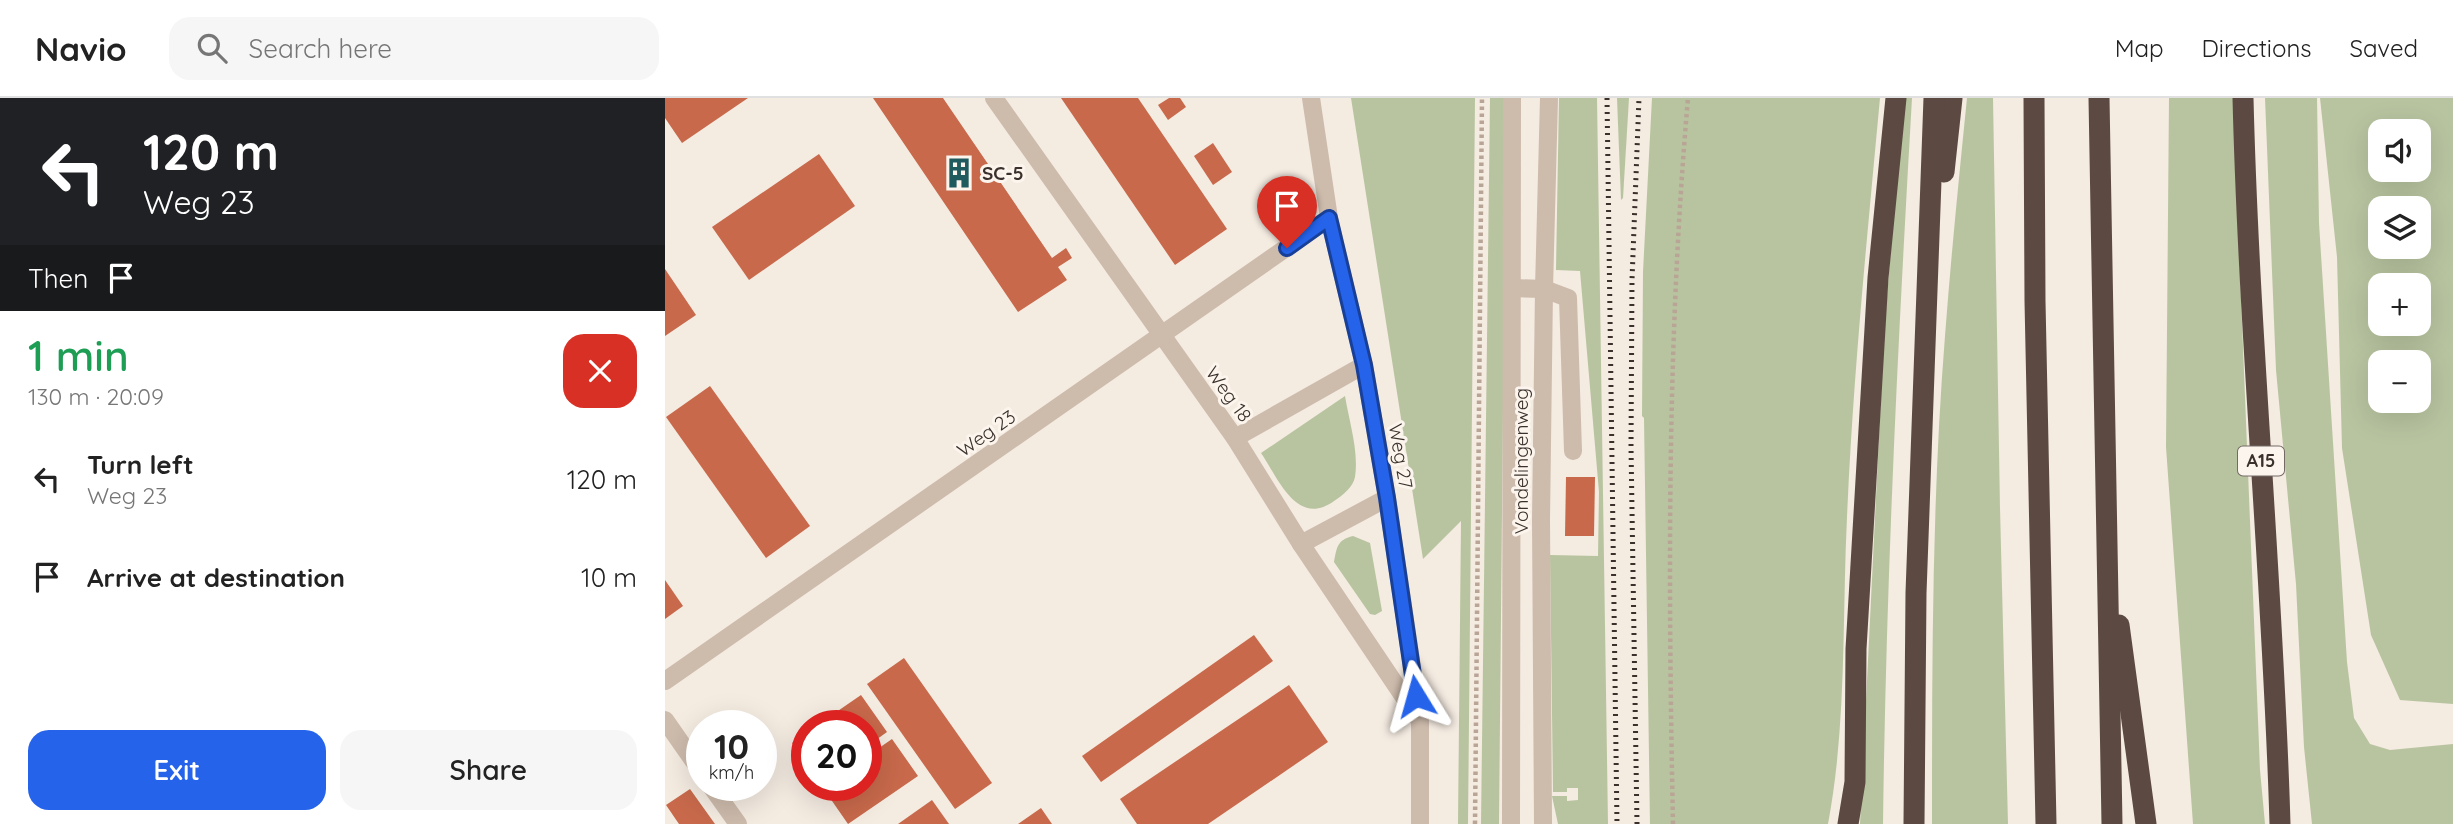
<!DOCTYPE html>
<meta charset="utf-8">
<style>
body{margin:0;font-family:Quicksand,sans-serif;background:#f6f6f6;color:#222;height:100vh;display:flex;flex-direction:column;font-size:26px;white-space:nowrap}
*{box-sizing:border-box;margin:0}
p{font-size:23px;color:#767676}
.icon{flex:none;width:38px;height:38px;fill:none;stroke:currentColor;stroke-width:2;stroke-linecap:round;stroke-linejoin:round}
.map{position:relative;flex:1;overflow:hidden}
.panel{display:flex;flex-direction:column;background:#fff;width:665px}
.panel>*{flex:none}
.top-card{background:#202124;color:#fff;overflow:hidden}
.fabs{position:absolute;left:1703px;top:21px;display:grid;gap:14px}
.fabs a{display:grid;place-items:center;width:63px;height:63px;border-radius:14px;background:#fff;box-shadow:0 7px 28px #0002;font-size:35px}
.speed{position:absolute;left:21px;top:612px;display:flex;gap:14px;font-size:35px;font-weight:700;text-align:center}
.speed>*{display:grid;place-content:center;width:91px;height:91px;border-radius:50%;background:#fff;box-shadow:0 7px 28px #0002;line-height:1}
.speed small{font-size:18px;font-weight:400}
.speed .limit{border:10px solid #d22;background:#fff;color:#111}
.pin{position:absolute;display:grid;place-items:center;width:60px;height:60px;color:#fff;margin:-72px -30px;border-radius:50% 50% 50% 0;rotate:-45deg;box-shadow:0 0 7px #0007}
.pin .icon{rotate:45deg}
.me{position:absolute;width:77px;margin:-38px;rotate:352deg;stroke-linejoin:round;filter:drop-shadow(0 0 5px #0008)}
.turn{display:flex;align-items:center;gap:24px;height:147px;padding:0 28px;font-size:32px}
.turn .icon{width:91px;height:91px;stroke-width:2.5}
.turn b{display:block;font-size:49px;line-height:60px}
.then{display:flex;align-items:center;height:66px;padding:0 28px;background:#0003;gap:14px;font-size:26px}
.round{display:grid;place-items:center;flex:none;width:74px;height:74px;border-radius:21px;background:#f6f6f6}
.summary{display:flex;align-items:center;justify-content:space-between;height:119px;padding:0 28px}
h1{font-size:42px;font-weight:600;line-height:52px;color:#1e9e55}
.cta{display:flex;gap:14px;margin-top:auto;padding:14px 28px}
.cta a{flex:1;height:80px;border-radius:21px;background:#2563eb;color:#fff;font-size:28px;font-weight:600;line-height:80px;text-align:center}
.cta a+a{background:#f6f6f6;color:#222}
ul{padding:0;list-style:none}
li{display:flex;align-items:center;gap:21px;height:98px;padding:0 28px}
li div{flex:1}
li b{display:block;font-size:26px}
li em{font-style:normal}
header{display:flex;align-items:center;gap:42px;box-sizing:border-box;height:98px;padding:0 35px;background:#fff;border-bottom:2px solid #e0e0e0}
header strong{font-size:33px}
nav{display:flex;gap:38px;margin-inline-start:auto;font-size:24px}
.search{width:490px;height:63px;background:#f6f6f6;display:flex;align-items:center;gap:18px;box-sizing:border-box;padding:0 24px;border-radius:21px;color:#767676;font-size:26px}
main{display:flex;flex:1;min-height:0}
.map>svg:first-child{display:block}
</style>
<header>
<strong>Navio</strong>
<div class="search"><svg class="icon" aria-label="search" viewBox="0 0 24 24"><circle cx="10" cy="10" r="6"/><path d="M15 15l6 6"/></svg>Search here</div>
<nav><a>Map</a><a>Directions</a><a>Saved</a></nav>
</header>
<main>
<section class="panel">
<div class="top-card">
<div class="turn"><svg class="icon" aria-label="left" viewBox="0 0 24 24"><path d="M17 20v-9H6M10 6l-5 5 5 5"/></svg><div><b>120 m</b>Weg 23</div></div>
<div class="then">Then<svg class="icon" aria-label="arrive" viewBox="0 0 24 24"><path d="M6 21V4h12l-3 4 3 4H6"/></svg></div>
</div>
<div class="summary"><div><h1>1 min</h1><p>130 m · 20:09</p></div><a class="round" style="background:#d93025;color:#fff"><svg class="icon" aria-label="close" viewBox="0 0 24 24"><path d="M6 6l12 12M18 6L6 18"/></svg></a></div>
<ul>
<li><svg class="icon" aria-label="left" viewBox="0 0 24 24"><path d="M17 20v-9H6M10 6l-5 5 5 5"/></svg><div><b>Turn left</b><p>Weg 23</p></div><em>120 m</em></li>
<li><svg class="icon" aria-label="arrive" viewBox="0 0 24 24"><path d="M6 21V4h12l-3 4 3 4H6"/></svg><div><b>Arrive at destination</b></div><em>10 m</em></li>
</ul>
<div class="cta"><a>Exit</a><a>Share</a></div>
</section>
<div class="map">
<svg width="1788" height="726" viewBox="0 0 1788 726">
<rect width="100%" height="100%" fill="#f4ebe1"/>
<g fill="#b8c4a0" fill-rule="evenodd">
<polygon points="686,0 810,0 803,726 793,726 796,423 758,461"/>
<polygon points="825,0 841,0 834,726 816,726"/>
<polygon points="894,0 932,0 943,726 893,726 887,698 902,698 902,703 913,702 913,690 902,690 902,694 888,694 885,457 933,458 934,394 915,173 891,172"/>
<polygon points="952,0 964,0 958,100 956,102"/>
<path d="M987 0H1215C1202 140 1188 279 1182 419 1177 521 1182 625 1163 726H985L979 320 977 318 978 174Z"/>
<path d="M1238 0H1247C1233 242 1221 483 1218 726H1195L1219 236Z"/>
<path d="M1302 0H1328L1335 410 1343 726H1267C1267 564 1267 400 1280 238 1286 159 1294 79 1302 0Z"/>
<polygon points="1504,0 1568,0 1595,672 1600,726 1528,726 1501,349"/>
<polygon points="1600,0 1652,0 1654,125 1682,564 1689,620 1705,646 1725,652 1788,646 1788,726 1647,726 1639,649 1631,486 1611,272"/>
<path d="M1655 0H1788V606L1735 602 1706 537 1677 350 1672 159ZM1715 33H1754V72H1715ZM1715 110H1754V149H1715ZM1715 187H1754V226H1715ZM1715 264H1754V303H1715Z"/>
<path d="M680 298C684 323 694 353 690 379 688 389 678 397 669 403 632 430 613 380 596 355Z"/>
<path d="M688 438 705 445 717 513 710 517 705 516 669 464C672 449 672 442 688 438Z"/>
</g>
<g fill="#c8694b">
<polygon points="0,0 83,0 17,45 0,20"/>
<polygon points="208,0 278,0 387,160 401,150 407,160 393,169 402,182 353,214"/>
<polygon points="396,0 473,0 562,131 510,167"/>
<polygon points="504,0 515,0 521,9 503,22 493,7"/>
<polygon points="548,45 567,74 548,87 529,58"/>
<polygon points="154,56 190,108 84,182 47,129"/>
<polygon points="0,171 31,217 0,238"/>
<polygon points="45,288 145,428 101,460 1,319"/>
<polygon points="901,379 930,379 929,438 900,438"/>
<polygon points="0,482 18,508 0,521"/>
<polygon points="589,537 608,563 436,684 417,658"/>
<polygon points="239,560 327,685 290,711 202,586"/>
<polygon points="624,587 663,644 543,726 472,726 455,701"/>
<polygon points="196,597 222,634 201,649 201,628 151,628"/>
<polygon points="142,635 142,667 127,645"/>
<polygon points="227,641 253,678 183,726 158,690 160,688 201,688 201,659"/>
<polygon points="25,691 50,726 14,726 1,707"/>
<polygon points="267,702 284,726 233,726"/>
<polygon points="376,710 387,726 353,726"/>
</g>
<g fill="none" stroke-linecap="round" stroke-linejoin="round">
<g stroke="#b9a596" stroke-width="4.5" stroke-dasharray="3.5 3.5" stroke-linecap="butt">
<polyline points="810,726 817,0"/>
<path d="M1008 726C1003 484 1002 241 1023 0"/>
</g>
<g stroke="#cdbbac" stroke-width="18">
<polyline points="329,0 570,340 636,446 755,623"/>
<polyline points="646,0 664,120 699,267 722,400 755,623 755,726"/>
<polyline points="847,190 879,191 903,200 908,353"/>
<polyline points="570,340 699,267"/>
<polyline points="636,446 722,400"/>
<polyline points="0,583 664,120"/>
<polyline points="0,622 37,675"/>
<polyline points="46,688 73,726"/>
<polyline points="846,726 847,0"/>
<polyline points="878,726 876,422 879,191 884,0"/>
</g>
<g stroke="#5c4a42" stroke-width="21">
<polyline points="1369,0 1370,203 1381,726"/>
<polyline points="1434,0 1447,726"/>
<path d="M1578 0C1584 242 1608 484 1615 726"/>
<polyline points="1279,74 1287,0"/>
<polyline points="1454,527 1481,726"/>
<polyline points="1183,726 1190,684 1191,551 1213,180 1231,0"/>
<polyline points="1249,726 1251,495 1269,0"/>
</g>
<g stroke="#3b302b" stroke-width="5" stroke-dasharray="2 5" stroke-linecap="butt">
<polyline points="942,0 952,726"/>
<polyline points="972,726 966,349 967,182 974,0"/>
</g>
</g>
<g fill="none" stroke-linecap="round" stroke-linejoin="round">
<g stroke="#184099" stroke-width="18">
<polyline id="route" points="622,150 664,120 699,267 722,400 751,598"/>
</g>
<use href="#route" stroke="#2563eb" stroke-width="12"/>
</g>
<defs>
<g id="building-bare" transform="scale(2.415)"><path d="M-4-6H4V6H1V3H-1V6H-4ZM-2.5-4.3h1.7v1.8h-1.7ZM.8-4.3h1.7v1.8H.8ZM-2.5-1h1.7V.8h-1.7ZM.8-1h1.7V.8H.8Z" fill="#1f5a5e" stroke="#fbf5ee" stroke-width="2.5" paint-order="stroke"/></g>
</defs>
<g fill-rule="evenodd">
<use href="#building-bare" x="294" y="75"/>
</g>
<g text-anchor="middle" stroke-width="6" stroke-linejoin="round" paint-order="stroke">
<rect fill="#fbf5ee" stroke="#756b66" stroke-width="2" x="1573" y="348.5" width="46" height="29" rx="5"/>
<g font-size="18" font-weight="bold" fill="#3b302b">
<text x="1596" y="369">A15</text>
</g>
<g font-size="19" font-weight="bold" fill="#3b302b" stroke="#fbf5ee" text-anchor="start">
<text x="317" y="82">SC-5</text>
</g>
<g font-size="19" fill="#3b302b" stroke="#fbf5ee">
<text transform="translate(564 296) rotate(54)" y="7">Weg 18</text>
<text transform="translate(321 335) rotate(-35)" y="7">Weg 23</text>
<text transform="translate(736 358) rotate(80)" y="7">Weg 27</text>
<text transform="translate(856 363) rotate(-90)" y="7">Vondelingenweg</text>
</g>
</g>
</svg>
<div class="fabs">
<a><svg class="icon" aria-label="sound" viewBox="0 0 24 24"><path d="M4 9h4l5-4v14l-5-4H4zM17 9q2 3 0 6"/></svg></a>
<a><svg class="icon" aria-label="layers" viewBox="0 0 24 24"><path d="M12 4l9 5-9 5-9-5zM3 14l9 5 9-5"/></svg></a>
<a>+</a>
<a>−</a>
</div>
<div class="speed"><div>10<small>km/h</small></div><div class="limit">20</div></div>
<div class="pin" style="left:622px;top:150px;background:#d93025"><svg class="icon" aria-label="arrive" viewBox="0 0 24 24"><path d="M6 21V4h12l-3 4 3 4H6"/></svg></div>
<svg class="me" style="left:751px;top:598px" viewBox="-20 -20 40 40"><path d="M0-17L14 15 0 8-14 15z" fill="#2563eb" stroke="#fff" stroke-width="4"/></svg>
</div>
</main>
